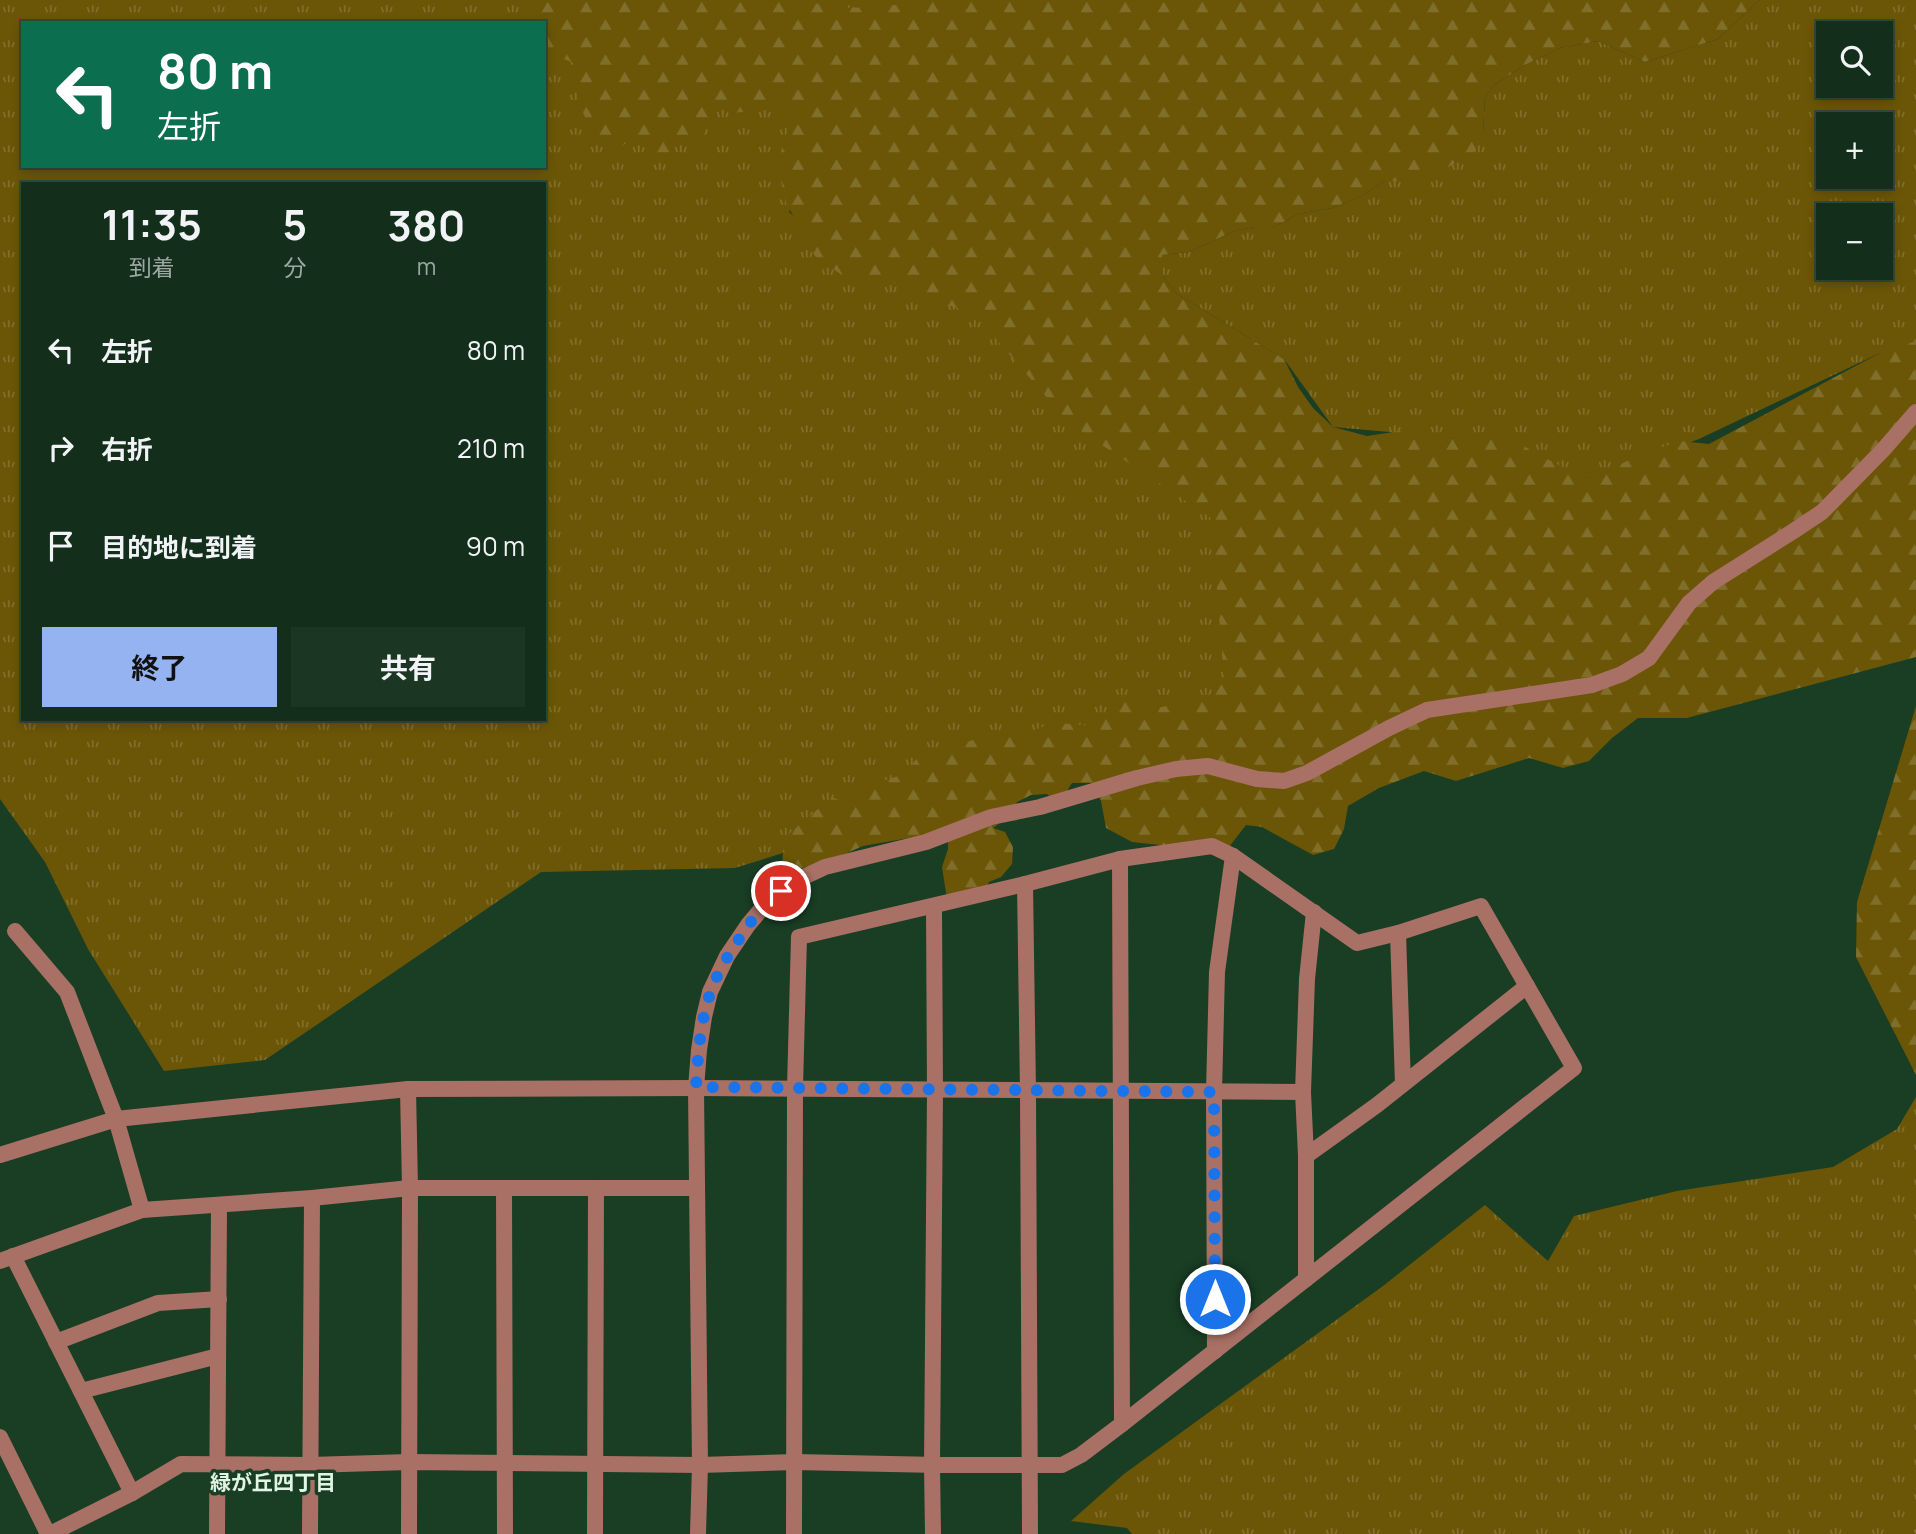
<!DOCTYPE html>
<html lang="ja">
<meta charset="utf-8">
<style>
body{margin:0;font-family:Manrope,"Noto Sans JP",sans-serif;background:#1c3624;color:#f1f3f6;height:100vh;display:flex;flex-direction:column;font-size:26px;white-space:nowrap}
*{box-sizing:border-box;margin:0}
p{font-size:23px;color:#9da8a3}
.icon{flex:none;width:38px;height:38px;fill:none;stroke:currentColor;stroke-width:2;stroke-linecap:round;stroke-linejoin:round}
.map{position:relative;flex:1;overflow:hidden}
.drawer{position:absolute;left:21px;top:182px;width:525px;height:539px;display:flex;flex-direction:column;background:#132e1b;border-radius:0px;box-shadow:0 4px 10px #0003,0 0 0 2px #324a3a}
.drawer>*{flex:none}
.top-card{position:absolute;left:21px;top:21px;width:525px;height:147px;border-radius:0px;box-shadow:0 4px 10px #0003,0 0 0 2px #324a3a;background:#0b6e4f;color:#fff;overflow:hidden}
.controls{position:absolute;left:1816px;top:21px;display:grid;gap:14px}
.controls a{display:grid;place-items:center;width:77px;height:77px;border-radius:0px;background:#132e1b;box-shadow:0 4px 10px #0003,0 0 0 2px #324a3a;font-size:35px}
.pin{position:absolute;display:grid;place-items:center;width:60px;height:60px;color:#fff;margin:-30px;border:4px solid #fff;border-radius:50%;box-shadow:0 2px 7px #0007}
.me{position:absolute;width:77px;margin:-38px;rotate:0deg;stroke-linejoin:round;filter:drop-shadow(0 0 5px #0008)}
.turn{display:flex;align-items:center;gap:24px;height:147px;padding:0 21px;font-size:32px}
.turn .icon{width:91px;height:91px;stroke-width:2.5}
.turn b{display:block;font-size:49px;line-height:60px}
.eta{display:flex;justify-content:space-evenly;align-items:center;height:119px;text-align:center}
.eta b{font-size:42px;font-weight:700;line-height:49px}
.cta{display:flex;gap:14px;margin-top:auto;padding:14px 21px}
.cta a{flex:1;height:80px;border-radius:0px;background:#95b2f1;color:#111;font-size:28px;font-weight:700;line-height:80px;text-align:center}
.cta a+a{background:#1c3624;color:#f1f3f6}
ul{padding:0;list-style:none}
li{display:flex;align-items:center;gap:21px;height:98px;padding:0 21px}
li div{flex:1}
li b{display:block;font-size:26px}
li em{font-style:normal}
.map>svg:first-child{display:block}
</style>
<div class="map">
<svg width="1916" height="1534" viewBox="0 0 1916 1534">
<defs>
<pattern id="grass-tufts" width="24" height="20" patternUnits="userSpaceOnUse" patternTransform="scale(1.75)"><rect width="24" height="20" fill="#6b5507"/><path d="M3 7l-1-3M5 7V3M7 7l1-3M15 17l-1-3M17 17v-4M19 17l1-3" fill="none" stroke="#806e2b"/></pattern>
<pattern id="forest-firs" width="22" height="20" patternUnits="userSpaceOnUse" patternTransform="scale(1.75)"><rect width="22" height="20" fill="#6b5507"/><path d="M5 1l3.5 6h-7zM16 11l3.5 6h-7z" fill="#806e2b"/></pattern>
</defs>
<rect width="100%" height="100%" fill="#193e24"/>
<g fill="url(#grass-tufts)" fill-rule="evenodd">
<path d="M0 0H639L820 107 789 212 868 284 972 275 1235 512 1256 705 735 868 541 872 265 1060 164 1071 88 949 45 862 0 799ZM23 23H544V166H23ZM23 184H544V719H23Z"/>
<polygon points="711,0 987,0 825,18"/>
<path d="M1759 0H1916V370L1880 353 1699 439 1591 478 1457 438 1333 427 1284 359 1177 294 1163 277 1161 255 1189 252 1234 231 1254 227H1272L1286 221 1297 214 1332 208 1358 198 1385 181H1406L1483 133 1485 97 1494 85 1525 65 1560 48 1598 41 1645 62 1718 39ZM1829 33H1881V86H1829ZM1829 124H1881V177H1829ZM1829 215H1881V268H1829Z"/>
<polygon points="1916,1097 1916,1534 1132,1534 1127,1528 1071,1521 1124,1474 1383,1286 1485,1205 1548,1261 1574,1216 1677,1191 1833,1167 1897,1129"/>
</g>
<g fill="url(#forest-firs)">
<path d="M529 0H791L851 8 895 5 908 0H1759L1718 39 1645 62 1598 41 1560 48 1525 65 1494 85 1485 97 1483 133 1475 151 1432 177 1406 181H1385L1358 198 1332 208 1297 214 1286 221 1272 227H1254L1234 231 1189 252 1162 255 1163 277 1177 294 1284 359 1298 387 1313 408 1333 427 1367 436 1407 430 1457 438 1507 435 1535 453 1565 468 1591 478 1642 454 1680 441 1709 444 1880 353 1916 341V657L1687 718H1638L1612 738 1589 761 1563 768 1529 758 1456 781 1424 771 1379 788 1348 806 1344 829 1334 849 1313 855 1262 827 1246 825 1229 847 1175 851 1160 845 1132 842 1106 828 1101 801 1092 783H1072L1065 794 1054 800 1047 794 1031 795 1017 802 1004 820 993 828 1005 832 1013 847 1012 864 1001 877 989 882 984 894 947 899 942 867 948 849V835L920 836 863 846 840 856 800 869 781 881 784 838 832 797 848 804 861 793 878 783 901 775 917 759 976 739 993 737 999 733 1026 735C1047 720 1071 723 1095 727L1108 710 1124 701 1162 707 1206 698 1218 689 1224 677 1211 518 1069 423 976 316 894 283 865 285 842 275 815 256 786 203 778 168 784 137 799 118 794 108 780 107 757 111 729 113 718 107 708 112 709 125 701 137 682 141 665 155 651 153 631 137 625 144 615 149C582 130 576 98 574 63L544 51V23H525V9Z"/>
<polygon points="1916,706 1916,1075 1856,957 1857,902"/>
</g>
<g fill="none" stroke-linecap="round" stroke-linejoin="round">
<g stroke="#a97065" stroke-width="16">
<polyline points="1120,859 1122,1424"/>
<polyline points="15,931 67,992 116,1119 142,1210"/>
<polyline points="1398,933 1403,1084"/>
<polyline points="408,1089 410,1188 409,1534"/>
<polyline points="1303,1092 1307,979 1314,912"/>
<polyline points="0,1155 116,1119 408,1089 696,1088 1303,1092 1306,1156 1306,1279"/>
<polyline points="1306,1156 1377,1105 1527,986"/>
<polyline points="504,1188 505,1534"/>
<polyline points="13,1256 132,1493"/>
<polyline points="0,1261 142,1210 312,1198 410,1188 697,1188"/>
<polyline points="56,1342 158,1303 219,1299"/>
<polyline points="1215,1351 1214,1092 1217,972 1233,856"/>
<polyline points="81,1391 218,1356"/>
<polyline points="0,1437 48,1534"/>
<polyline points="50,1534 132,1493 181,1464 310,1465 409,1462 700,1465 795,1462 938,1465 1062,1465 1081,1455 1122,1424 1574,1068 1481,906 1398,933 1357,943 1233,856 1212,846 1120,859 1025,884 1028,1091 1030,1534"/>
<polyline points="217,1534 219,1205"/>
<polyline points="310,1534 312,1198"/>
<polyline points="595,1534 596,1189"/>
<polyline points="698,1534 700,1465 696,1088 699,1050 704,1017 710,992 727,956 748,925 769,900 793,882 825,867 926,842 991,817 1040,807 1137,778 1176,769 1208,766 1257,779 1284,781 1307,773 1389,728 1427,710 1592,685 1622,674 1649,658 1689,603 1713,582 1792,532 1822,512 1883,450 1916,412"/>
<polyline points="794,1534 795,1088 799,937 1025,884"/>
<polyline points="933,1534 932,1465 935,1090 934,906"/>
</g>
</g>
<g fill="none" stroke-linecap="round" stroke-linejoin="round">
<path stroke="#1a73e8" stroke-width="12" stroke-dasharray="0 21.6" d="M781 891C765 902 753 918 742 935 730 952 718 971 711 991 700 1021 698 1056 696 1087L1214 1092 1215 1299"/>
</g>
<g text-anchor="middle" stroke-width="7" stroke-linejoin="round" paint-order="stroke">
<g font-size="21" font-weight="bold" fill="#e0f5e4" stroke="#193e24">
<text x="273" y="1490">緑が丘四丁目</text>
</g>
</g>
</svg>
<div class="controls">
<a><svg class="icon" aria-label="search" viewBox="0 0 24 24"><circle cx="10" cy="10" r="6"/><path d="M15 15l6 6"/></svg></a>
<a>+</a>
<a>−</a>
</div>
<div class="pin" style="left:781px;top:891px;background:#d93025"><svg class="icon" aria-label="arrive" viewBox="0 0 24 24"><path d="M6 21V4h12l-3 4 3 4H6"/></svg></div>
<svg class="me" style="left:1215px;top:1299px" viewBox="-20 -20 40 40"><circle r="17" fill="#1a73e8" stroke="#fff" stroke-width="3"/><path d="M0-11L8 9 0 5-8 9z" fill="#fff"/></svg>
<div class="top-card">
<div class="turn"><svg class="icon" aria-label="left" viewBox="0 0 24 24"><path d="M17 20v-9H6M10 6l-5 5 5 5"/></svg><div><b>80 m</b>左折</div></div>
</div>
<section class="drawer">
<div class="eta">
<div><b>11:35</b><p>到着</p></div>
<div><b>5</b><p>分</p></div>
<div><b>380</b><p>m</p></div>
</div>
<ul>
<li><svg class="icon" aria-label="left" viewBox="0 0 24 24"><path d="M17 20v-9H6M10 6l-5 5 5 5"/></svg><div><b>左折</b></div><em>80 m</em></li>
<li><svg class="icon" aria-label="right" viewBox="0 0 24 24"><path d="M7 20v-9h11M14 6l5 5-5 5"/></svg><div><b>右折</b></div><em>210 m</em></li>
<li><svg class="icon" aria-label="arrive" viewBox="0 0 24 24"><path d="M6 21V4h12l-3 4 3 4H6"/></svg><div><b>目的地に到着</b></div><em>90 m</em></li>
</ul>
<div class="cta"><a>終了</a><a>共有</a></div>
</section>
</div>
